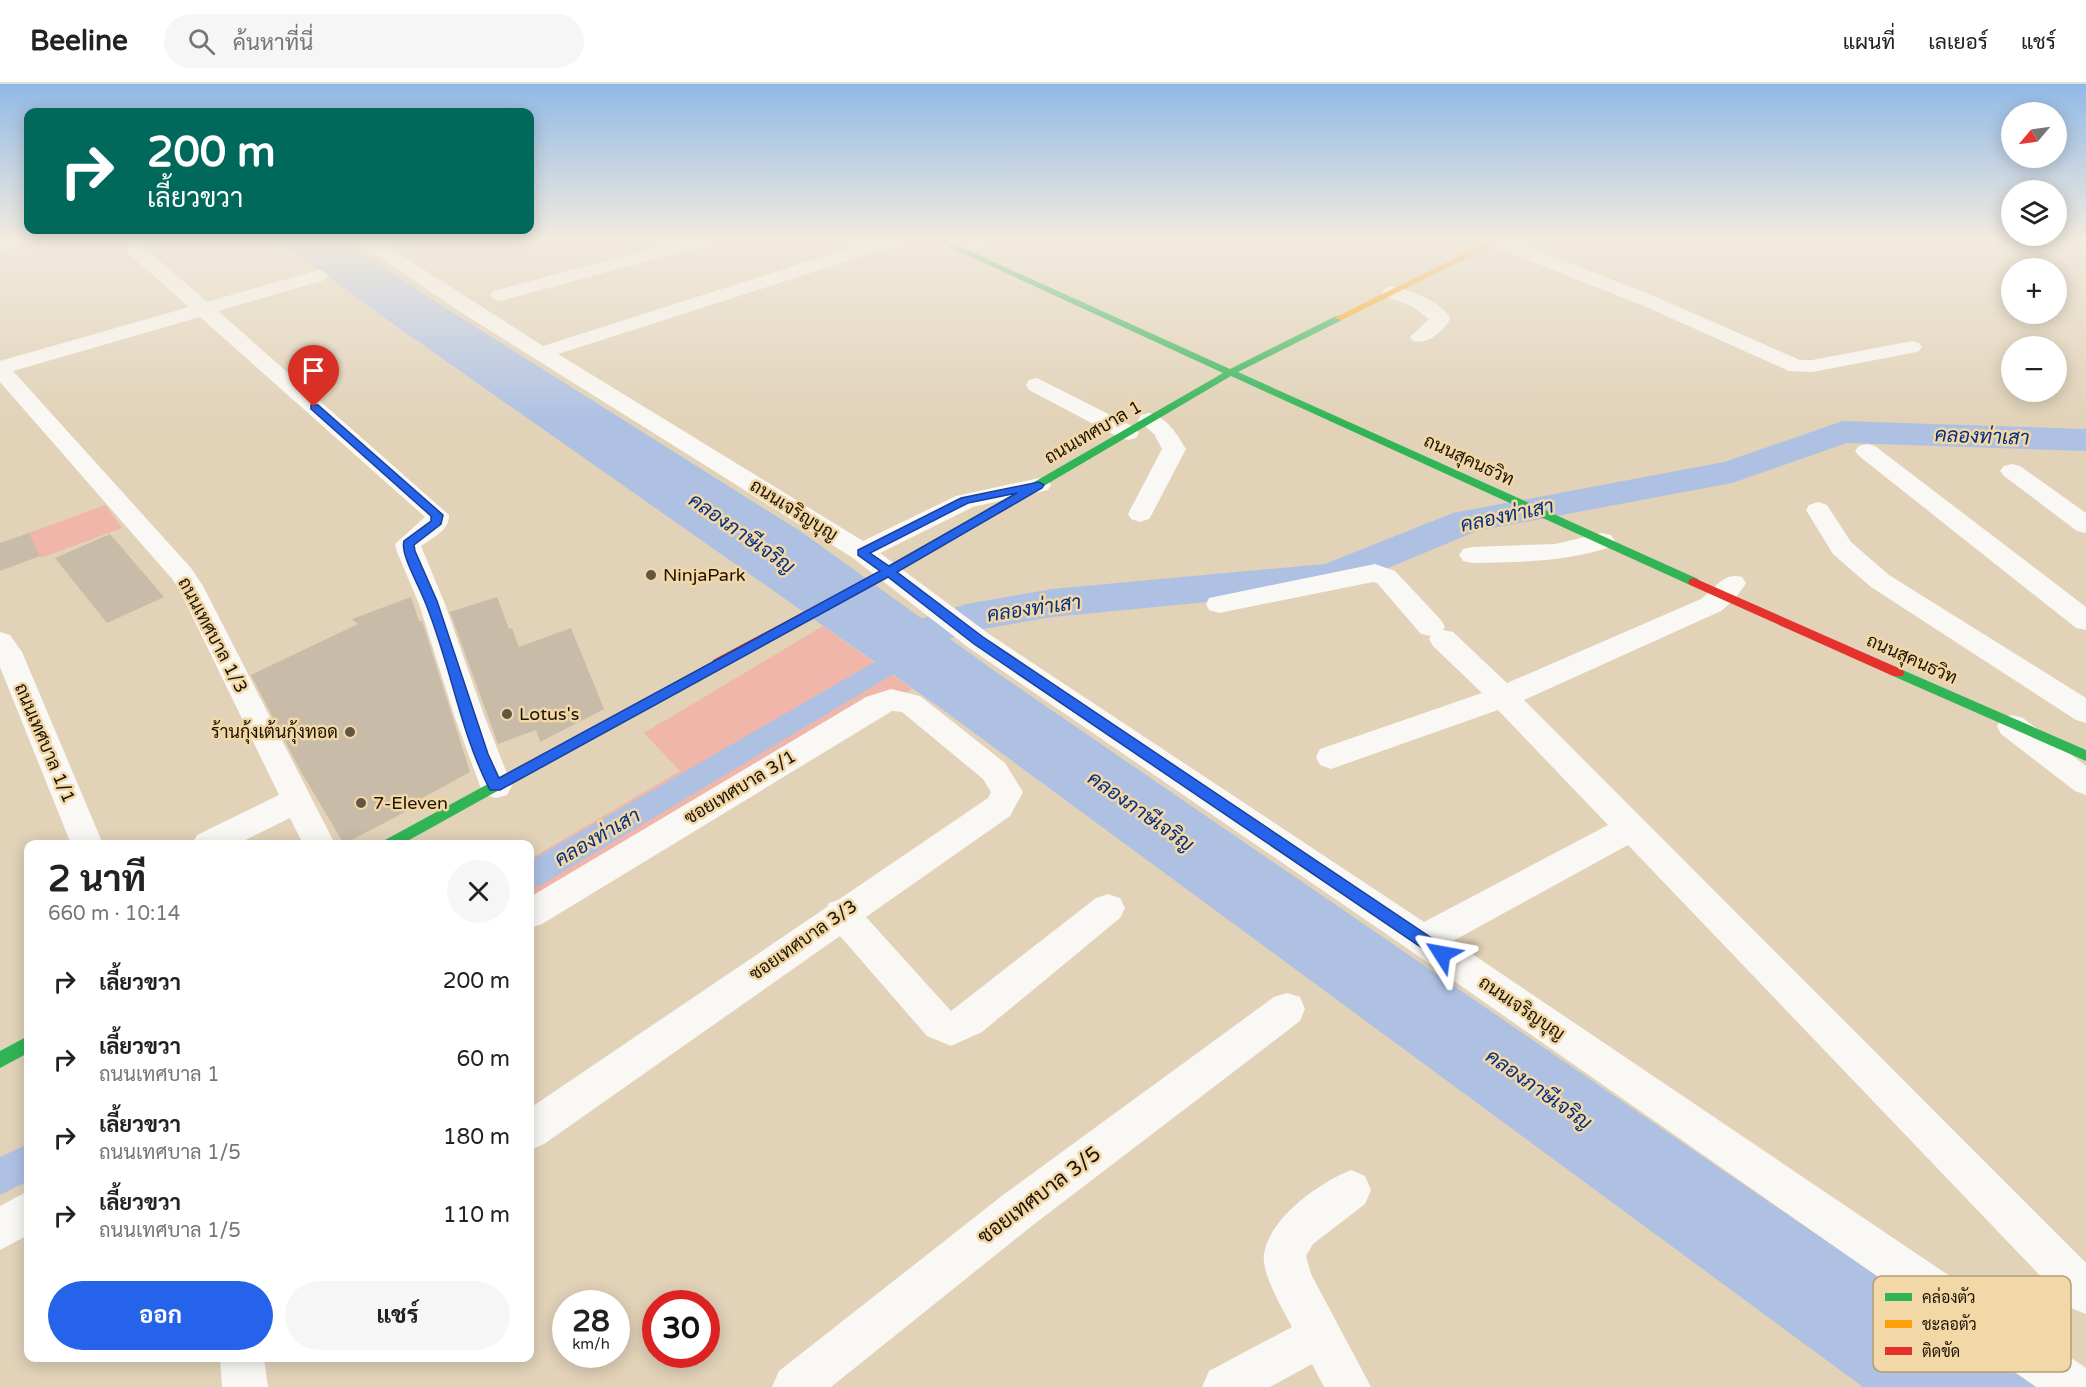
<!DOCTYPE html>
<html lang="th">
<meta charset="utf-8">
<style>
body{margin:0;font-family:"Varela Round",Sarabun,sans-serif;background:#f6f6f6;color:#222;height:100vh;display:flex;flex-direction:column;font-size:22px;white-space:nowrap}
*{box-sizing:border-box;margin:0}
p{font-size:20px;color:#767676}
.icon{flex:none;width:33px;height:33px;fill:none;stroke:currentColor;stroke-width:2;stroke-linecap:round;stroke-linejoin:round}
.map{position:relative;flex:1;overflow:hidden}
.details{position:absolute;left:24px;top:756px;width:510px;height:522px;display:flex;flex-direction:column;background:#fff;border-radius:12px;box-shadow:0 3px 15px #0003}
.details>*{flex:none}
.hud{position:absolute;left:24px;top:24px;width:510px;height:126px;border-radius:12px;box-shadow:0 3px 15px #0003;background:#00695c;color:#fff;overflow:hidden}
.needle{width:39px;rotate:241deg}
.fabs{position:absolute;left:2001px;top:18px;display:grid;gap:12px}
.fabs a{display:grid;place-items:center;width:66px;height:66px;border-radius:50%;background:#fff;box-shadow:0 3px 15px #0003;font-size:30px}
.speed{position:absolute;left:552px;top:1206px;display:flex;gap:12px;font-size:30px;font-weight:700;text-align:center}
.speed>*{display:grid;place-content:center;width:78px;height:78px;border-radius:50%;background:#fff;box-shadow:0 3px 15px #0003;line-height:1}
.speed small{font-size:15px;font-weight:400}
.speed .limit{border:9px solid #d22;background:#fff;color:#111}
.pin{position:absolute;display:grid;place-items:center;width:51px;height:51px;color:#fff;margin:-62px -26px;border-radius:50% 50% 50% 0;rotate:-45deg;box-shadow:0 0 6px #0007}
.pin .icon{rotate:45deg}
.me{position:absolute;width:66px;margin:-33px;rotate:304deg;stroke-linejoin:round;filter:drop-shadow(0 0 4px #0008)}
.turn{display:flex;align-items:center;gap:21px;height:126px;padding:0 24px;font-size:27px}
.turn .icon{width:78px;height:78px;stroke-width:2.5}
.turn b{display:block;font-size:42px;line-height:51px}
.round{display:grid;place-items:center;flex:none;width:63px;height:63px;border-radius:32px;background:#f6f6f6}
.summary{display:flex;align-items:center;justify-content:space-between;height:102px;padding:0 24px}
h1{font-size:36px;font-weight:700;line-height:45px}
.action{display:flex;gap:12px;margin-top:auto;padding:12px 24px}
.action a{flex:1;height:69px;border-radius:36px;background:#2563eb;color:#fff;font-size:24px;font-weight:700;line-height:69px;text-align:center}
.action a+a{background:#f6f6f6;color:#222}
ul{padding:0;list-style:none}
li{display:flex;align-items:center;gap:18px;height:78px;padding:0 24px}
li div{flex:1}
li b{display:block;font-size:22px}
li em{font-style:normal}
header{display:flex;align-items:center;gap:36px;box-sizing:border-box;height:84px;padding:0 30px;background:#fff;border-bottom:2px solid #e0e0e0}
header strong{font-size:28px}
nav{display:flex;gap:33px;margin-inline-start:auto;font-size:21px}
.search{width:420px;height:54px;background:#f6f6f6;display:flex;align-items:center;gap:15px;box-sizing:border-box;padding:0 21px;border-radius:33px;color:#767676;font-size:22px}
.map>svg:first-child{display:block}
</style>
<header>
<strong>Beeline</strong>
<div class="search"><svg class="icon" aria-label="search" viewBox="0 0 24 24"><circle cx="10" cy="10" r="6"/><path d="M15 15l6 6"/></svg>ค้นหาที่นี่</div>
<nav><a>แผนที่</a><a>เลเยอร์</a><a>แชร์</a></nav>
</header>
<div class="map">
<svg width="2086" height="1303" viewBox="0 0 2086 1303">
<rect width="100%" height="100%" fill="#e1d2b8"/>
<g fill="#efb6a9">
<polygon points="105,421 122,444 41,474 29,449"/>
<polygon points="823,542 912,605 530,826 530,775 680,687 644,649"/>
</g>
<polygon fill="#aec1e3" points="277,155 342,155 444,223 803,449 996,588 2039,1303 1863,1303 939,623 396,242"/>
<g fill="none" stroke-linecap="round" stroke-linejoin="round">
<g fill="#aec1e3" fill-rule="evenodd">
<polygon points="913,558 922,561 926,567 922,573 541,801 530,804 530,777 904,561"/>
<polygon points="28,1060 28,1097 0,1111 0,1073"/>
</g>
<polygon fill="#aec1e3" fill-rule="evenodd" points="1843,337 2086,345 2086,367 1847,359 1732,399 1477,447 1345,502 1331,506 1052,533 972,547 899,572 884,567 877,557 884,547 966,520 1052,505 1325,480 1453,429 1724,378"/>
</g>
<g fill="#c8bca8">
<polygon points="29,449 40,472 0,487 0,459"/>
<polygon points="110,450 164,513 107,539 55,474"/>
<polygon points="411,513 419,537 422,537 470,688 404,724 407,727 344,760 300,686 251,591 358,540 352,535"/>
<polygon points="497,513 509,545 512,544 519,563 571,544 604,625 540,658 536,646 498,660 450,528"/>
</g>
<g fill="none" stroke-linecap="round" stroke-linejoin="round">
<g fill="#faf8f4" fill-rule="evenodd">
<polygon points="0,155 28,155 26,159 0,166"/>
<path d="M354 155H376L543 262 878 155H906L904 159 558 270 863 457 956 412 1039 394 1048 396 1051 401 1048 406 973 423 880 469 989 550 1424 838 1608 741 1498 626 1331 685 1320 681 1316 673 1320 665 1482 609 1433 562 1429 555 1431 552 1421 550 1377 499 1373 498 1219 529 1209 526 1206 520 1209 514 1375 480 1395 487 1441 536 1445 543 1443 546 1453 548 1507 599 1701 515C1716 504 1723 488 1742 493L1746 499C1739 511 1731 519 1721 527L1524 616 2086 1179V1230L2071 1224 1628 761 1453 857 2086 1284V1303H2036L1411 867 969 564 853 474 459 227Z"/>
<polygon points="687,155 717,155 715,159 500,217 493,215 490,211 493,207"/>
<polygon points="967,155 986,155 981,163 967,163 965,159"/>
<polygon points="1489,155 1509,155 1656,213 1800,276 1812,276 1912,257 1919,259 1922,263 1919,267 1912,269 1812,288 1789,287 1642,221 1490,161"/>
<path d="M135 159 142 161 207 218 318 186 325 188 328 192 325 196 218 227 449 431C450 446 432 454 421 462L445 520 485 634 512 702 507 711 496 714 485 711 480 702 455 634 419 520 397 468 395 460 425 433 200 233 13 287 191 484 203 502 335 760H303L290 734 237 760H192L197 751 279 711 181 509 173 496 0 298V277L189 223 128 169 126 165 128 161Z"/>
<path d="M1392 202C1411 207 1438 216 1450 233L1449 237C1441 249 1427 261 1413 257L1410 253 1429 235 1413 223 1385 212 1382 208 1385 204Z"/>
<polygon points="1037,294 1136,344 1139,349 1136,354 1128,356 1120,354 1029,306 1026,301 1029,296"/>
<path d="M1149 329C1168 334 1176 349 1186 365L1152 430 1149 435 1140 438 1131 435 1128 430 1162 365 1154 350 1138 336 1141 331Z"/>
<polygon points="1867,360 1875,362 2086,523 2086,546 2076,544 1859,372 1855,367 1859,362"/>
<polygon points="2012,380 2020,382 2086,429 2086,449 2077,447 2004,392 2000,387 2004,382"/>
<polygon points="1818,418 1827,421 1851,458 1889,491 2086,614 2086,639 2076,636 1871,503 1833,470 1806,426 1809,421"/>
<path d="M1602 449 1611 451 1615 457 1611 463C1565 478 1520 478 1472 479L1463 477 1459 471 1463 465 1472 463 1555 460Z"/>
<polygon points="0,548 10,551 22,568 103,760 71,760 0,583"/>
<polygon points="891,605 920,612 1005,679 1023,708 1010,732 866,833 951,927 1096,814 1108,810 1120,814 1125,824 1120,834 982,948 951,962 927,952 840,852 544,1060 530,1066 530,1024 827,823 829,819 838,816 988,714 991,708 983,695 902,628 892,627 542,840 530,844 530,813 866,613"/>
<polygon points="2012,631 2023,634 2086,682 2086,711 2075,707 2001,650 1997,642 2001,634"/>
<polygon points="1287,909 1300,913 1305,925 1300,937 1033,1141 831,1303 772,1303 779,1287 1003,1111 1274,913"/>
<path d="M1351 1086 1365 1092 1371 1106 1365 1120 1313 1160 1306 1172 1311 1190 1371 1303H1324L1312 1280 1270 1303H1202L1209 1287 1292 1243C1283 1226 1261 1189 1264 1170 1270 1133 1319 1099 1351 1086Z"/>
<polygon points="28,1107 28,1151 0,1166 0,1122"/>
<polygon points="220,1274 264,1274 268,1303 222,1303"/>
</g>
<g fill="#30b455" fill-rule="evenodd">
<polygon points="932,155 943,155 1230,285 1336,232 1342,232 1342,236 1238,288 1698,495 1700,498 1698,501 1690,501 1231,292 914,478 906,478 904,475 906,472 1223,289"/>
<polygon points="718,575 723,576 724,579 723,582 402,760 383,760 385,756"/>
<polygon points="1898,584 2086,666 2086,677 1893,592 1892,589"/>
<polygon points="28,952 28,969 0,984 0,967"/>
</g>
<polygon fill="#ff9f0a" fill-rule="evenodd" points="1494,155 1505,155 1342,236 1334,234"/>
<g fill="#e5322d" fill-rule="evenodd">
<polygon points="910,471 916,475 914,478 723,582 713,582 712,579 713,576"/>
<polygon points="1694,494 1903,586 1904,589 1903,592 1893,592 1690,501 1688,498 1690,495"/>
</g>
</g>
<linearGradient id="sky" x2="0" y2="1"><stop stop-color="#91b9e6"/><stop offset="0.46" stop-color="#f2ebdf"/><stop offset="1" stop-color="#f2ebdf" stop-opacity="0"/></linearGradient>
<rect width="2086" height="337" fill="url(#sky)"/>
<path fill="#2563eb" stroke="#184099" stroke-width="1.5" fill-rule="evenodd" d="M311 321H318L443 431 441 440 414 461 415 467 437 517 488 670 499 694 880 487 858 471V466L961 414 1039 398 1044 401 1042 404 897 488 983 553 1448 865 1450 870 1448 874 1442 876 1437 874 974 560 888 493 500 706H490C459 646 450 576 423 513 418 500 400 469 404 457L431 437V432L311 325ZM1017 409 889 482 870 469 968 419Z"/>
<g fill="#625642" stroke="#f2d7a7" stroke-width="2">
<circle cx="651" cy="491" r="6"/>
<circle cx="507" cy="630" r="6"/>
<circle cx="350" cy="648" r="6"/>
<circle cx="361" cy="719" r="6"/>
</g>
<g text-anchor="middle" stroke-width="5" stroke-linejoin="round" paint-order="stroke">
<g font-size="18" fill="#1e1403" stroke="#f2d7a7">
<text transform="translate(1093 348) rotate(-30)" y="6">ถนนเทศบาล 1</text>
<text transform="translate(1469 376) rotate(25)" y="6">ถนนสุคนธวิท</text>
<text transform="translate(794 426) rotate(32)" y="6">ถนนเจริญบุญ</text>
<text transform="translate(213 551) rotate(62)" y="6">ถนนเทศบาล 1/3</text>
<text transform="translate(1912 575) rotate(24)" y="6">ถนนสุคนธวิท</text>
<text transform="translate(45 659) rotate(67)" y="6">ถนนเทศบาล 1/1</text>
<text transform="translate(740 703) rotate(-31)" y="6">ซอยเทศบาล 3/1</text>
<text transform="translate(803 856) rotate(-35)" y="6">ซอยเทศบาล 3/3</text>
<text transform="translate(1522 924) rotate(34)" y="6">ถนนเจริญบุญ</text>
</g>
<g font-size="18" fill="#1e1403" stroke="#f2d7a7" text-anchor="start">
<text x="663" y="497">NinjaPark</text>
<text x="519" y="636">Lotus's</text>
<text x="338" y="654" text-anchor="end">ร้านกุ้งเต้นกุ้งทอด</text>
<text x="373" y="725">7-Eleven</text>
</g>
<g font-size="20" font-style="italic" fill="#043084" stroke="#f2d7a7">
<text transform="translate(1982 352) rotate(2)" y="7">คลองท่าเสา</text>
<text transform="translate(1507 431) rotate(-12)" y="7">คลองท่าเสา</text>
<text transform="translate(742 449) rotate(35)" y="7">คลองภาษีเจริญ</text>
<text transform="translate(1034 524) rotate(-8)" y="7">คลองท่าเสา</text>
<text transform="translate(1141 727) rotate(35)" y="7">คลองภาษีเจริญ</text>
<text transform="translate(597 753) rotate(-30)" y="7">คลองท่าเสา</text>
<text transform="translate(1539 1005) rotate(35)" y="7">คลองภาษีเจริญ</text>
</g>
<g font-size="21" fill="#1e1403" stroke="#f2d7a7">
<text transform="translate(1039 1111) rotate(-37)" y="7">ซอยเทศบาล 3/5</text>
</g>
</g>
<rect x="1873" y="1192" width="198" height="96" rx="9" fill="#f2d7a7" stroke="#b29c76" stroke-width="1.5"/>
<rect x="1885" y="1209" width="27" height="8" fill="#30b455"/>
<rect x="1885" y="1236" width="27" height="8" fill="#ff9f0a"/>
<rect x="1885" y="1263" width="27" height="8" fill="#e5322d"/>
<g font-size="16" fill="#1e1403">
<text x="1922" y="1219">คล่องตัว</text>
<text x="1922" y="1246">ชะลอตัว</text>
<text x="1922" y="1273">ติดขัด</text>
</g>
</svg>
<div class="fabs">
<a><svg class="needle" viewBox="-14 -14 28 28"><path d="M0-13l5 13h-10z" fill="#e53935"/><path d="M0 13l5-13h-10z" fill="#767676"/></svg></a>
<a><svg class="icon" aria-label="layers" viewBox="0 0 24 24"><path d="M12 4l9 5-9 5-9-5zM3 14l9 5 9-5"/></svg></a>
<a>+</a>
<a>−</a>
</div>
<div class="speed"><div>28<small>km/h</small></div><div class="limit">30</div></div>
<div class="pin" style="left:314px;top:323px;background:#d93025"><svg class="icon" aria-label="arrive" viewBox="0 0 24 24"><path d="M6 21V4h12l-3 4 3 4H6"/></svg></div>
<svg class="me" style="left:1442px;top:870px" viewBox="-20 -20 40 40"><path d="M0-17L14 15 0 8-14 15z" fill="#2563eb" stroke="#fff" stroke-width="4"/></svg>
<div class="hud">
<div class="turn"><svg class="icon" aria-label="right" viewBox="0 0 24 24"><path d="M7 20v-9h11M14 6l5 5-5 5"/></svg><div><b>200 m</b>เลี้ยวขวา</div></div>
</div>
<section class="details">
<div class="summary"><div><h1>2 นาที</h1><p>660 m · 10:14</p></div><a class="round"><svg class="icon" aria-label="close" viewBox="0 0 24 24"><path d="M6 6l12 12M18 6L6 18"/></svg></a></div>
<ul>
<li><svg class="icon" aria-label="right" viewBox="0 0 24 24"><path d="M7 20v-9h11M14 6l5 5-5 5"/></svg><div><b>เลี้ยวขวา</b></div><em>200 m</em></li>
<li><svg class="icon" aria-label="right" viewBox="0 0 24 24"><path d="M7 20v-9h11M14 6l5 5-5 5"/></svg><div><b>เลี้ยวขวา</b><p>ถนนเทศบาล 1</p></div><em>60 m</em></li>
<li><svg class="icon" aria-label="right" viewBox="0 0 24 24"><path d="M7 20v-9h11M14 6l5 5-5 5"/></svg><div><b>เลี้ยวขวา</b><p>ถนนเทศบาล 1/5</p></div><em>180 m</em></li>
<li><svg class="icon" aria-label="right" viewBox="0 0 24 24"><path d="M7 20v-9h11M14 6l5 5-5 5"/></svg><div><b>เลี้ยวขวา</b><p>ถนนเทศบาล 1/5</p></div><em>110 m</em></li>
</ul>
<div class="action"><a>ออก</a><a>แชร์</a></div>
</section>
</div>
